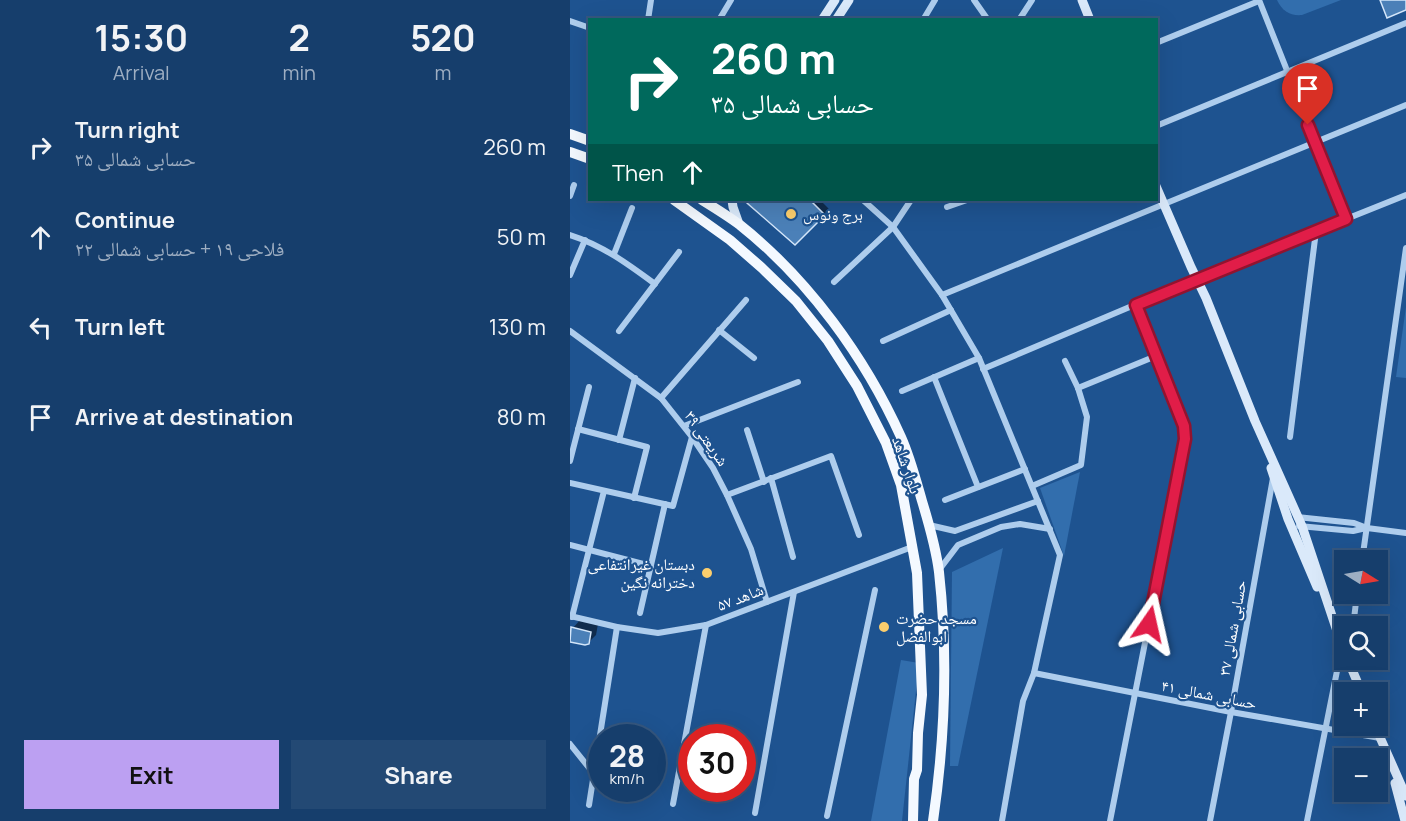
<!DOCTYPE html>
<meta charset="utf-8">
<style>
body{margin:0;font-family:Manrope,"Noto Naskh Arabic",sans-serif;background:#234974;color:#f1f3f6;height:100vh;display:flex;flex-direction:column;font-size:22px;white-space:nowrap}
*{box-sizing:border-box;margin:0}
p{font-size:20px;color:#9eaec2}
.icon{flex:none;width:33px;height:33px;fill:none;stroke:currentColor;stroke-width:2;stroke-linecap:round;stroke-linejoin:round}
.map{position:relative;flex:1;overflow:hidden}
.details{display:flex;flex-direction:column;background:#163e6c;width:570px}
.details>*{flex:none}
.guide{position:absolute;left:18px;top:18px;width:570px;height:183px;border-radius:0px;box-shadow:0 6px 24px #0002,0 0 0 2px #35577f;background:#00695c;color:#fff;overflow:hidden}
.needle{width:39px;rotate:101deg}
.controls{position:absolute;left:764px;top:550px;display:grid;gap:12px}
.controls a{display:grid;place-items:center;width:54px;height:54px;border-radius:0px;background:#163e6c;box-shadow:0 6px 24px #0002,0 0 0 2px #35577f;font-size:30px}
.speed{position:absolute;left:18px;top:724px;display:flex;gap:12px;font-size:30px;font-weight:700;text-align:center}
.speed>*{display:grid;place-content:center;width:78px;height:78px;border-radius:50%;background:#163e6c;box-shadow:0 6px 24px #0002,0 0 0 2px #35577f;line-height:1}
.speed small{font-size:15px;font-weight:400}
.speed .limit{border:9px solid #d22;background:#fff;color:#111}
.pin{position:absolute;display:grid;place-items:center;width:51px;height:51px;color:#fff;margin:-62px -26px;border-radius:50% 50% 50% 0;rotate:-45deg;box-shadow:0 0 6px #0007}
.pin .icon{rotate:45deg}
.me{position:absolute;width:66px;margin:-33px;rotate:11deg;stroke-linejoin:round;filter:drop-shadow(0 0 4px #0008)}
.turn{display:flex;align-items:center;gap:21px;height:126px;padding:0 24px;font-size:27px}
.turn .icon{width:78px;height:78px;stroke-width:2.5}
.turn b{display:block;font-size:42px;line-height:51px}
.then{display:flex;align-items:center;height:57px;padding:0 24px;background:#0003;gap:12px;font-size:22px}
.eta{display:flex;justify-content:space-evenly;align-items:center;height:102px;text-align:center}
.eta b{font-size:36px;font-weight:700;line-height:42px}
.action{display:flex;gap:12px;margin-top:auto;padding:12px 24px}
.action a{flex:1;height:69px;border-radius:0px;background:#bca0f2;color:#111;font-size:24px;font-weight:700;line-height:69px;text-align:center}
.action a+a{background:#234974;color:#f1f3f6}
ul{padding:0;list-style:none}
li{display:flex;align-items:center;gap:18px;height:90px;padding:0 24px}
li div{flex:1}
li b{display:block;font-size:22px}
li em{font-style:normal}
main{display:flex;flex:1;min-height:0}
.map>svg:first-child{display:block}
</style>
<main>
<section class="details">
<div class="eta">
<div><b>15:30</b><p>Arrival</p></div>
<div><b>2</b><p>min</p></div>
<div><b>520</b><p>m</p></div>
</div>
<ul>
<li><svg class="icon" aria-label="right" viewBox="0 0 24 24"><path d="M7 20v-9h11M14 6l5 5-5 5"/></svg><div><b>Turn right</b><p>حسابی شمالی ۳۵</p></div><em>260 m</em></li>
<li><svg class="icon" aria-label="ahead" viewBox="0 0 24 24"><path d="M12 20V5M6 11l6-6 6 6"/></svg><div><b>Continue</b><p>فلاحی ۱۹ + حسابی شمالی ۲۲</p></div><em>50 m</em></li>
<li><svg class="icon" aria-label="left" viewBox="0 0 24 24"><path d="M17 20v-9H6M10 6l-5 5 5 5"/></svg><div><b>Turn left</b></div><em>130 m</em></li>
<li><svg class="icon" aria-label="arrive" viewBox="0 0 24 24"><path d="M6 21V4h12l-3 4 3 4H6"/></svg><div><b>Arrive at destination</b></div><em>80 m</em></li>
</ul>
<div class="action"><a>Exit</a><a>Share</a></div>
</section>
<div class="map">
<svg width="836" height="821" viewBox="0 0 836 821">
<rect width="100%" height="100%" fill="#1e5390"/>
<g fill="#326ead">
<path d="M707 0H771L732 15C720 16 712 11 707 0Z"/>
<polygon points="836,307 836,378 826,377"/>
<polygon points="510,472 494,556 470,488"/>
<polygon points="433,548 388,766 380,766 382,572"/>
<polygon points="331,660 349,663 332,821 301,821"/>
</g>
<g fill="#0007">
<polygon points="178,200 250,200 259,209 225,243 178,203"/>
<polygon points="10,620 28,624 26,635 18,643 15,644 0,641 3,628"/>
</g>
<g fill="#4b80b8" stroke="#d4e6fa" stroke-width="1.5">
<polygon points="810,0 836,0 836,10 817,18"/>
<polygon points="176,200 240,200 255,215 225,245 177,203"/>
<polygon points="1,627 21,632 19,644 15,645 0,642"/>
</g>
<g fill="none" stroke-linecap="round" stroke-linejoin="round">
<g stroke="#aecded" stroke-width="6">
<polyline points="404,0 418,20"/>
<polyline points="689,0 776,219"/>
<polyline points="78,20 81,0"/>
<polyline points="149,20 161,0"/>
<polyline points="353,20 365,0"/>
<polyline points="449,20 462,0"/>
<polyline points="0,21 20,28"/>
<polyline points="586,43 689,1"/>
<polyline points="586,126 836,23"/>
<polyline points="0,196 4,185"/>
<polyline points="293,200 323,227 372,295 409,358 490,555 464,673 453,701 432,821"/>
<polyline points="377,207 397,200"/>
<path d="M0 235C32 245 58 264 85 284"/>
<polyline points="44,254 62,208"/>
<polyline points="0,275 15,240"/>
<polyline points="264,282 323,227 341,200"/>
<polyline points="372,295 836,105"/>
<polyline points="149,330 184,358"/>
<polyline points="0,331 91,398 122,437 143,468 157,495 181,549 197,602"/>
<polyline points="49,331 109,252"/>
<polyline points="313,341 381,310"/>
<polyline points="413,369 626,279 836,195"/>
<polyline points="364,377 408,487"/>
<polyline points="508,388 586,356"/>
<polyline points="332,391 409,358"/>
<polyline points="91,398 176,300"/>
<polyline points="114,426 228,382"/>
<polyline points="8,429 77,447 64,498"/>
<polyline points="177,430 194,482"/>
<polyline points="720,437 746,231"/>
<polyline points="49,440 65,378"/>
<polyline points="0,461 19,387"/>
<polyline points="201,478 223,557"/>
<polyline points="0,483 103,506 122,437"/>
<polyline points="462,486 511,465 517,417 508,388 495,361"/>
<polyline points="157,495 261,456 289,535"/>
<polyline points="375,500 455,469"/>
<polyline points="727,517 784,523 797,528 836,533"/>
<polyline points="359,525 385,531 468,501"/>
<polyline points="729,526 783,531 796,528"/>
<polyline points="0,545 81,566"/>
<polyline points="792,561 836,248"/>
<polyline points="369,570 388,545 431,527 450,524 480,529"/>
<polyline points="70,613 95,504"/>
<polyline points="0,616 47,627 88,633 136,625 342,547"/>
<polyline points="2,617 34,491"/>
<polyline points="783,627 787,594"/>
<polyline points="464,673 661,712 810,738"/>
<polyline points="0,744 24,774"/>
<polyline points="103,804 136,625"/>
<polyline points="19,805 47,627"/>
<polyline points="185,813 224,592"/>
<polyline points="257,816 305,590"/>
<polyline points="540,821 615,439 614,426 566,305"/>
<polyline points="640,821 661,712 703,478"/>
<polyline points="737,821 772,646"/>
</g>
<g stroke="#dae9fa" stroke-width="9">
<polyline points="512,0 520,20"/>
<polyline points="252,20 265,0"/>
<polyline points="266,20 279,0"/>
<polyline points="586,186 621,267 636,298 685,421 732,526 772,646"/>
<polyline points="162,200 163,207 169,224"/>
<polyline points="701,468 718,519 747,587"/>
<polyline points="778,660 792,693"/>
<polyline points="805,726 836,796"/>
<polyline points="825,783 835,821"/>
</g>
<g stroke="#f4f9ff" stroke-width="10">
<polyline points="0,134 20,141"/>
<polyline points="0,152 20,159"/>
<polyline points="104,200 160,240 192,268 226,301 258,341 287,386 316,443 331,485 347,573 352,695 348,733 347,770 344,779 343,821"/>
<path d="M132 200C145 208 158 216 170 225 238 279 295 357 331 437 340 457 346 480 352 501 359 524 366 548 369 572 378 654 375 739 363 821"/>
</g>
</g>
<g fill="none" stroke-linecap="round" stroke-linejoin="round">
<g stroke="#92132f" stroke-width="15">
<polyline id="route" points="579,624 615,439 614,426 566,305 776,219 738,125"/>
</g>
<use href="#route" stroke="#e11d48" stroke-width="10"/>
</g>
<g fill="#fcce6d" stroke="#1e5390" stroke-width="2">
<circle cx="221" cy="214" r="6"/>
<circle cx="137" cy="573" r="6"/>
<circle cx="314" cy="627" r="6"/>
</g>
<g text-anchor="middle" stroke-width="4.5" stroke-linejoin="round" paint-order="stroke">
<g font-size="16" fill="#fff" stroke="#1e5390" text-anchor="start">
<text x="233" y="220">برج ونوس</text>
<text x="125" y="570" text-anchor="end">دبستان غیرانتفاعی<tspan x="125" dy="18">دخترانه نگین</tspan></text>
<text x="326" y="624">مسجد حضرت<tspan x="326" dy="18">ابوالفضل</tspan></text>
</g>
<g font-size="16" fill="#fff" stroke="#1e5390">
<text transform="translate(137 438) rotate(55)" y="6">شریعتی ۳۹</text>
<text transform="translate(337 465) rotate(71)" y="6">بلوار شاهد</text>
<text transform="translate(170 597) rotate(-21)" y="6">شاهد ۵۷</text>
<text transform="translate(662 628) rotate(-80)" y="6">حسابی شمالی ۳۷</text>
<text transform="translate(639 694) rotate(11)" y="6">حسابی شمالی ۴۱</text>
</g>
</g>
</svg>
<div class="controls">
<a><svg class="needle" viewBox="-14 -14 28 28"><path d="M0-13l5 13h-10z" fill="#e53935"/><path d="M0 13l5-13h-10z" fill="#9eaec2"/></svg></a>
<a><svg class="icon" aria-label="search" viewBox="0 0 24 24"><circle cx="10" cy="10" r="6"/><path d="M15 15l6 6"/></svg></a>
<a>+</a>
<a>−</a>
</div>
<div class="speed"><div>28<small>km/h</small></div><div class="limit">30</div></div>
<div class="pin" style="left:738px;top:125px;background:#d93025"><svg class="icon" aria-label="arrive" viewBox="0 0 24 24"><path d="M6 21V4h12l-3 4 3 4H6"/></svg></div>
<svg class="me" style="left:579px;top:624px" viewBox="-20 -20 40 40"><path d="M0-17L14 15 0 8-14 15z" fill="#e11d48" stroke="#fff" stroke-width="4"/></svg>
<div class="guide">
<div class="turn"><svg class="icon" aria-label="right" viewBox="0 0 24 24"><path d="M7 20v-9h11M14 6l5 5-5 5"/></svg><div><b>260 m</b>حسابی شمالی ۳۵</div></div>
<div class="then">Then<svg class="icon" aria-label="ahead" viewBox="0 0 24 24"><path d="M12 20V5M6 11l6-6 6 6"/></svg></div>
</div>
</div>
</main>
